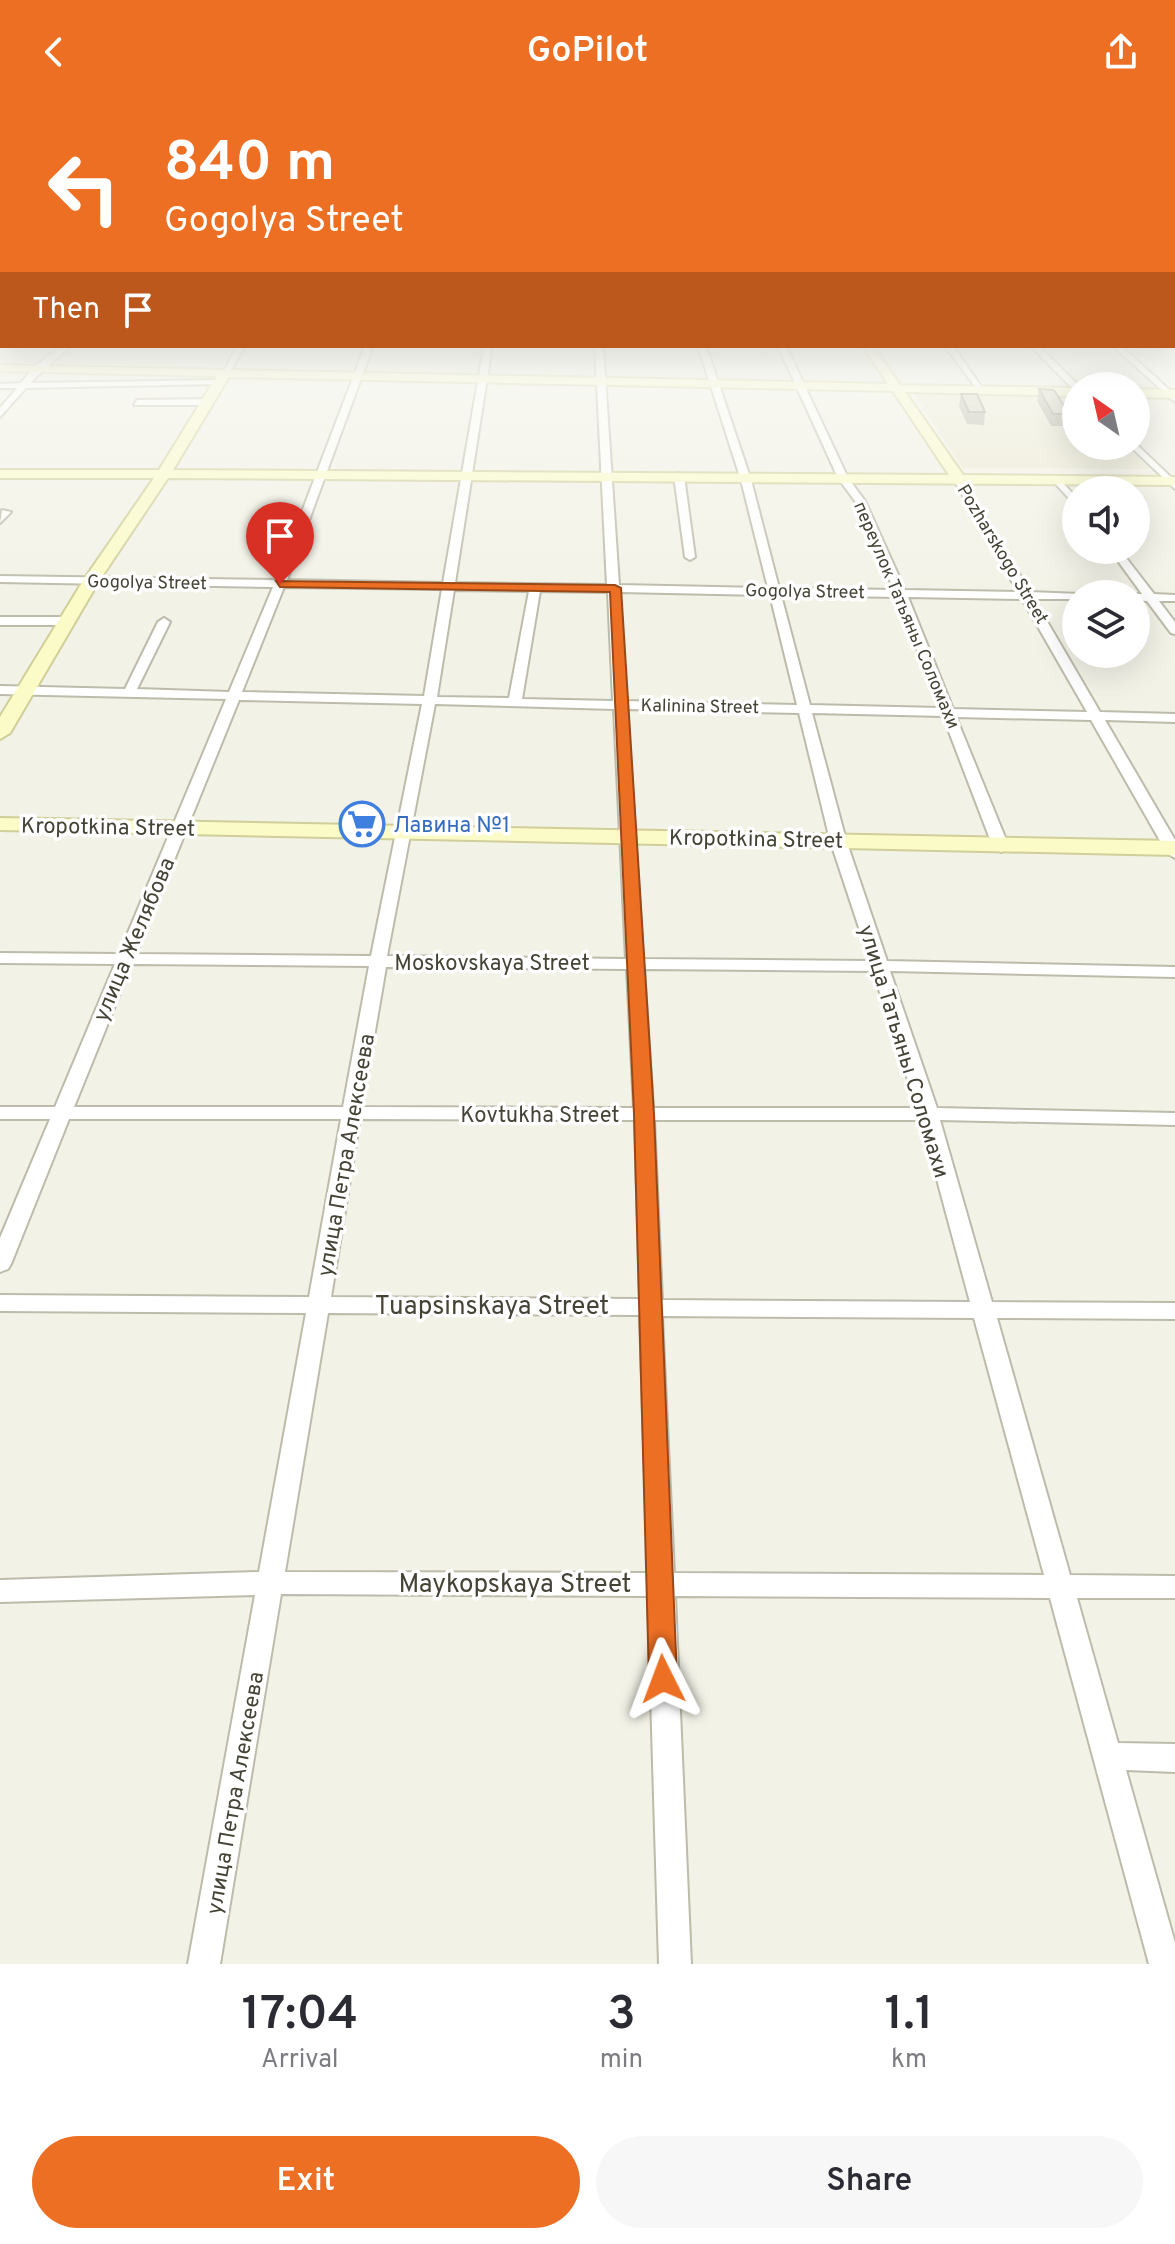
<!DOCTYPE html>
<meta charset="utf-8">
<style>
body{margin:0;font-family:Overpass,sans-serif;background:#f7f7f7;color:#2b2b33;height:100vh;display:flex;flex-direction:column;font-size:30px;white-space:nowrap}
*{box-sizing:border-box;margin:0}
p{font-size:26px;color:#7c7c81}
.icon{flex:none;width:44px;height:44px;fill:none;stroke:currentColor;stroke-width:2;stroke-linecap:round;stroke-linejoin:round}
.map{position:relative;height:1860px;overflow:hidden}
.details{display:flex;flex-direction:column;background:#fff;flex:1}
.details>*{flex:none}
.banner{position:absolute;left:0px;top:0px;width:1176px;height:244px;box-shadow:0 8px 32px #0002;background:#ed6f23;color:#fff;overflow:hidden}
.needle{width:52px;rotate:326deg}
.controls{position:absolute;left:1062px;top:268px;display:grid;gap:16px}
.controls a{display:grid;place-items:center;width:88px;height:88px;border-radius:50%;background:#fff;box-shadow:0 8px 32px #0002;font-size:40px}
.pin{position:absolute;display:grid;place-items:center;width:68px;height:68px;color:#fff;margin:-82px -34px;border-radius:50% 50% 50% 0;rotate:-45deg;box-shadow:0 0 8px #0007}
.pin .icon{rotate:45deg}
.me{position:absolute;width:88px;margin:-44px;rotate:357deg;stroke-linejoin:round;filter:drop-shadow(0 0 6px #0008)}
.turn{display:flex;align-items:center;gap:28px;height:168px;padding:0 32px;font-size:36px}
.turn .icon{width:104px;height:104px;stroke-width:2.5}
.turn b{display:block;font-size:56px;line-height:68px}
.then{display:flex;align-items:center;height:76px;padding:0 32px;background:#0003;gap:16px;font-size:30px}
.eta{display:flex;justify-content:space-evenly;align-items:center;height:136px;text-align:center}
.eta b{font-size:48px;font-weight:600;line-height:56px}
.primary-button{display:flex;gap:16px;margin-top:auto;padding:16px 32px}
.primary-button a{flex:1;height:92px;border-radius:48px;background:#ed6f23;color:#fff;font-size:32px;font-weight:600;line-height:92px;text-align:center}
.primary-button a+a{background:#f7f7f7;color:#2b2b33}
header{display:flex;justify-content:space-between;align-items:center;height:104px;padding:0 32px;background:#ed6f23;color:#fff;font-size:36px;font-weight:600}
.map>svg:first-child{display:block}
</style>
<header><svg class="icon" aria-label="back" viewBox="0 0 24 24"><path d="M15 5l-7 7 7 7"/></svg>GoPilot<svg class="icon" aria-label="share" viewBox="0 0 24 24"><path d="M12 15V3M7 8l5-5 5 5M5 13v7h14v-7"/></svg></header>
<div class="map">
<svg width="1175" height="1860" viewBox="0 0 1175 1860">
<rect width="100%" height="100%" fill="#f2f2e7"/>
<polygon fill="#ebe9d2" points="911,285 1073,289 1076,293 1076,342 1126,342 1149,365 962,364"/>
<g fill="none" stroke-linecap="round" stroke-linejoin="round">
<g stroke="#bdbbaa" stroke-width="4">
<g id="street">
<polygon points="1175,240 1175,244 1135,242 1174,242"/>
<polygon points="61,242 70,242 30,279 219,276 223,278 219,280 26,284 0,313 0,304 17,284 0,284 0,280 21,279 34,263"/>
<polygon points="237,242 245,242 228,271 222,271"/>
<path d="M365 242H373L287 476 443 479 484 242H492L455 479 607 481 595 242H603L619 481 768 484 741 376 698 242H706L751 376 779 484 894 486 855 397 838 374 778 242H786L848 374 865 397 905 486 1018 488 953 374 961 372 1030 488 1080 490H1076V495H1034L1100 608 1175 610V618L1105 616 1175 736V754L1167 749 1091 616 956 613 1009 743 1001 748 993 743 943 612 812 609 846 736 887 857 1175 863V873L890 867 937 1004 1175 1009V1021L940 1016 992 1198 1175 1199V1215L997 1214 1070 1471 1175 1472V1494H1077L1118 1639 1175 1640V1668L1126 1666 1175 1839V1860H1149L1050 1494 675 1492 691 1860H659L648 1492 281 1490 220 1860H188L255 1491 0 1498V1476L259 1468 306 1209 0 1207V1191L309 1193 341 1015H69L11 1160 8 1165 0 1168V1134L50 1015H0V1003H55L115 860 0 859V849L119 850 226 595 0 590V582L125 585 158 518 164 514 170 518 137 585 229 588 273 483 0 478V472L276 476ZM284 483 442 485 424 592 242 588ZM454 486 529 487 509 594 437 593ZM540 487 608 488 613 597 522 595ZM619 488 770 491 797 601 626 597ZM781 491 897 493 940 604 810 601ZM908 493 1022 495 1087 608 953 605ZM239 596 422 600 371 852 136 850ZM435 600 614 605 626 855 387 852ZM627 605 799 609 830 736 870 857 643 855ZM132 860 369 862 343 1003H74ZM386 863 627 865 634 1004 362 1003ZM644 865 873 867 917 1004H653ZM360 1015 635 1016 640 1195 331 1193ZM654 1016H921L970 1198 662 1196ZM328 1209 640 1211 648 1469 285 1468ZM662 1212 974 1214 1044 1471 674 1469Z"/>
<polygon points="945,242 953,242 985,288 979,288"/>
<polygon points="1031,242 1039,242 1079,282 1073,285"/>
<polygon points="1113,242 1121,242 1175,291 1175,298"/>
<polygon points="137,296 207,295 211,298 207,301 134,301"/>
<polygon points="1136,340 1175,377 1175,385 1130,342 1136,342"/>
<polygon points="679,369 684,372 695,453 690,456 685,453 674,372"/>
<polygon points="1057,373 1076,393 1076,402 1052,376"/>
<polygon points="2,406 11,408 0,419"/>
<polygon points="1110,446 1120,446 1154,490 1175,491 1175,497 1159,497 1175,518 1175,530 1171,529 1147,497 1136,496 1134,490 1142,490"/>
<polygon points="0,513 67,513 73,517 67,521 0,521"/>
</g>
</g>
<g stroke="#d0ce99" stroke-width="4">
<g id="secondary">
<path d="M863 242H873L900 281 1076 284V292L905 288 963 371 1175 373V381L168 374 99 477 10 629 0 635V613L83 477 154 374H0V366H159L217 272 0 267V261L888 280ZM229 273 893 287 949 371 173 366Z"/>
<polygon points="1136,285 1175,286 1175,294 1136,293"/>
<polygon points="0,714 1175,737 1175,751 0,726"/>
</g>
</g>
<use href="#street" fill="#fff" fill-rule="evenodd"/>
<use href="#secondary" fill="#fbfbc8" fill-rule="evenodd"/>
</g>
<g fill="#b5b3a3">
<polygon points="1039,285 1069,310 1067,322 1051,322 1037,297"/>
<polygon points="961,290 985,308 984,321 967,320 959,302"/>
</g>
<g fill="#d3d0bd" stroke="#949284" stroke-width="2">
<polygon points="1039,285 1054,286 1069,310 1053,310"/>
<polygon points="961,290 977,290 985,308 969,308"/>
</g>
<linearGradient id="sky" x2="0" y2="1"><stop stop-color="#8db9ea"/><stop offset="0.47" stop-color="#f9f9f4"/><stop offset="1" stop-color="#f9f9f4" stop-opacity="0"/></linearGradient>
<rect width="1175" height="493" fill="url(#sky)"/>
<polygon fill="#ed6f23" stroke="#9a4817" stroke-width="2" points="276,477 615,481 621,484 654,1010 677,1575 673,1584 663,1588 653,1584 649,1575 634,1010 610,488 280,483"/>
<defs>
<g id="supermarket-ring" transform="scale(2.3)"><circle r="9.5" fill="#fff" stroke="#3f7fe0" stroke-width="1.5"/><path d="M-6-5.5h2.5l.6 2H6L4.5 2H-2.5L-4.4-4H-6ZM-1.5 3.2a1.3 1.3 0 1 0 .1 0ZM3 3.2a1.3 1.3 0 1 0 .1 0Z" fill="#3f7fe0"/></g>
</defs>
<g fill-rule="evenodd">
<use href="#supermarket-ring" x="362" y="720"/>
</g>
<g text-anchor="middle" stroke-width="7" stroke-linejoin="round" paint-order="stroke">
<g font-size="18" fill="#454336" stroke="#fff">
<text transform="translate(1003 450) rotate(59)" y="6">Pozharskogo Street</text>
<text transform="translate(147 478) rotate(1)" y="6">Gogolya Street</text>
<text transform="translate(805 487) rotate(1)" y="6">Gogolya Street</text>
<text transform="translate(907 511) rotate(67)" y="6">переулок Татьяны Соломахи</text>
<text transform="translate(700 602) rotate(1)" y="6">Kalinina Street</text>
</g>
<g font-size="22" fill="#366cbe" stroke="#fff" text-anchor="start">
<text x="393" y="728">Лавина №1</text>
</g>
<g font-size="22" fill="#454336" stroke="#fff">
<text transform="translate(108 722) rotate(1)" y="8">Kropotkina Street</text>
<text transform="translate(756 734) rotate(1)" y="8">Kropotkina Street</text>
<text transform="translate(133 835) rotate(-67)" y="8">улица Желябова</text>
<text x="492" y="866">Moskovskaya Street</text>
<text transform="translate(905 947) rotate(73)" y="8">улица Татьяны Соломахи</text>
<text x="540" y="1018">Kovtukha Street</text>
<text transform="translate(345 1051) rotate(-80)" y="8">улица Петра Алексеева</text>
<text transform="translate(234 1689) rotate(-80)" y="8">улица Петра Алексеева</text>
</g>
<g font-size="26" fill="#454336" stroke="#fff">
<text x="492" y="1210">Tuapsinskaya Street</text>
<text x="515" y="1488">Maykopskaya Street</text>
</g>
</g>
</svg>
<div class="controls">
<a><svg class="needle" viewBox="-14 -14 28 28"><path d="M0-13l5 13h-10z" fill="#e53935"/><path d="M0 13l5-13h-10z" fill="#7c7c81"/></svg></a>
<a><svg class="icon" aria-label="sound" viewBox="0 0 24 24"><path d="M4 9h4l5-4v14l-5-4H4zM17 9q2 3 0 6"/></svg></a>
<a><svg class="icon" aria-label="layers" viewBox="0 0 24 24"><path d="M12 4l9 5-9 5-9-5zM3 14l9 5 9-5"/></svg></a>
</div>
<div class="pin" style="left:280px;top:480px;background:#d93025"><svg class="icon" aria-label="arrive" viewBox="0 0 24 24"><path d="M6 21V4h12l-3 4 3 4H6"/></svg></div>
<svg class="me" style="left:663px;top:1575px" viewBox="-20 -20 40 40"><path d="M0-17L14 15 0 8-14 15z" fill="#ed6f23" stroke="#fff" stroke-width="4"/></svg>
<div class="banner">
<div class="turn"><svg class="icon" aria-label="left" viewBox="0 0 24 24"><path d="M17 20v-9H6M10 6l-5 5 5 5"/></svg><div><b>840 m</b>Gogolya Street</div></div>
<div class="then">Then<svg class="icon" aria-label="arrive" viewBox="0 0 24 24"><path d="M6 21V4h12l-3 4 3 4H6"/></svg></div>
</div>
</div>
<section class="details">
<div class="eta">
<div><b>17:04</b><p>Arrival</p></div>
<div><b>3</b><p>min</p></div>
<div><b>1.1</b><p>km</p></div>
</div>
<div class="primary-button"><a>Exit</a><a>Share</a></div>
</section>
